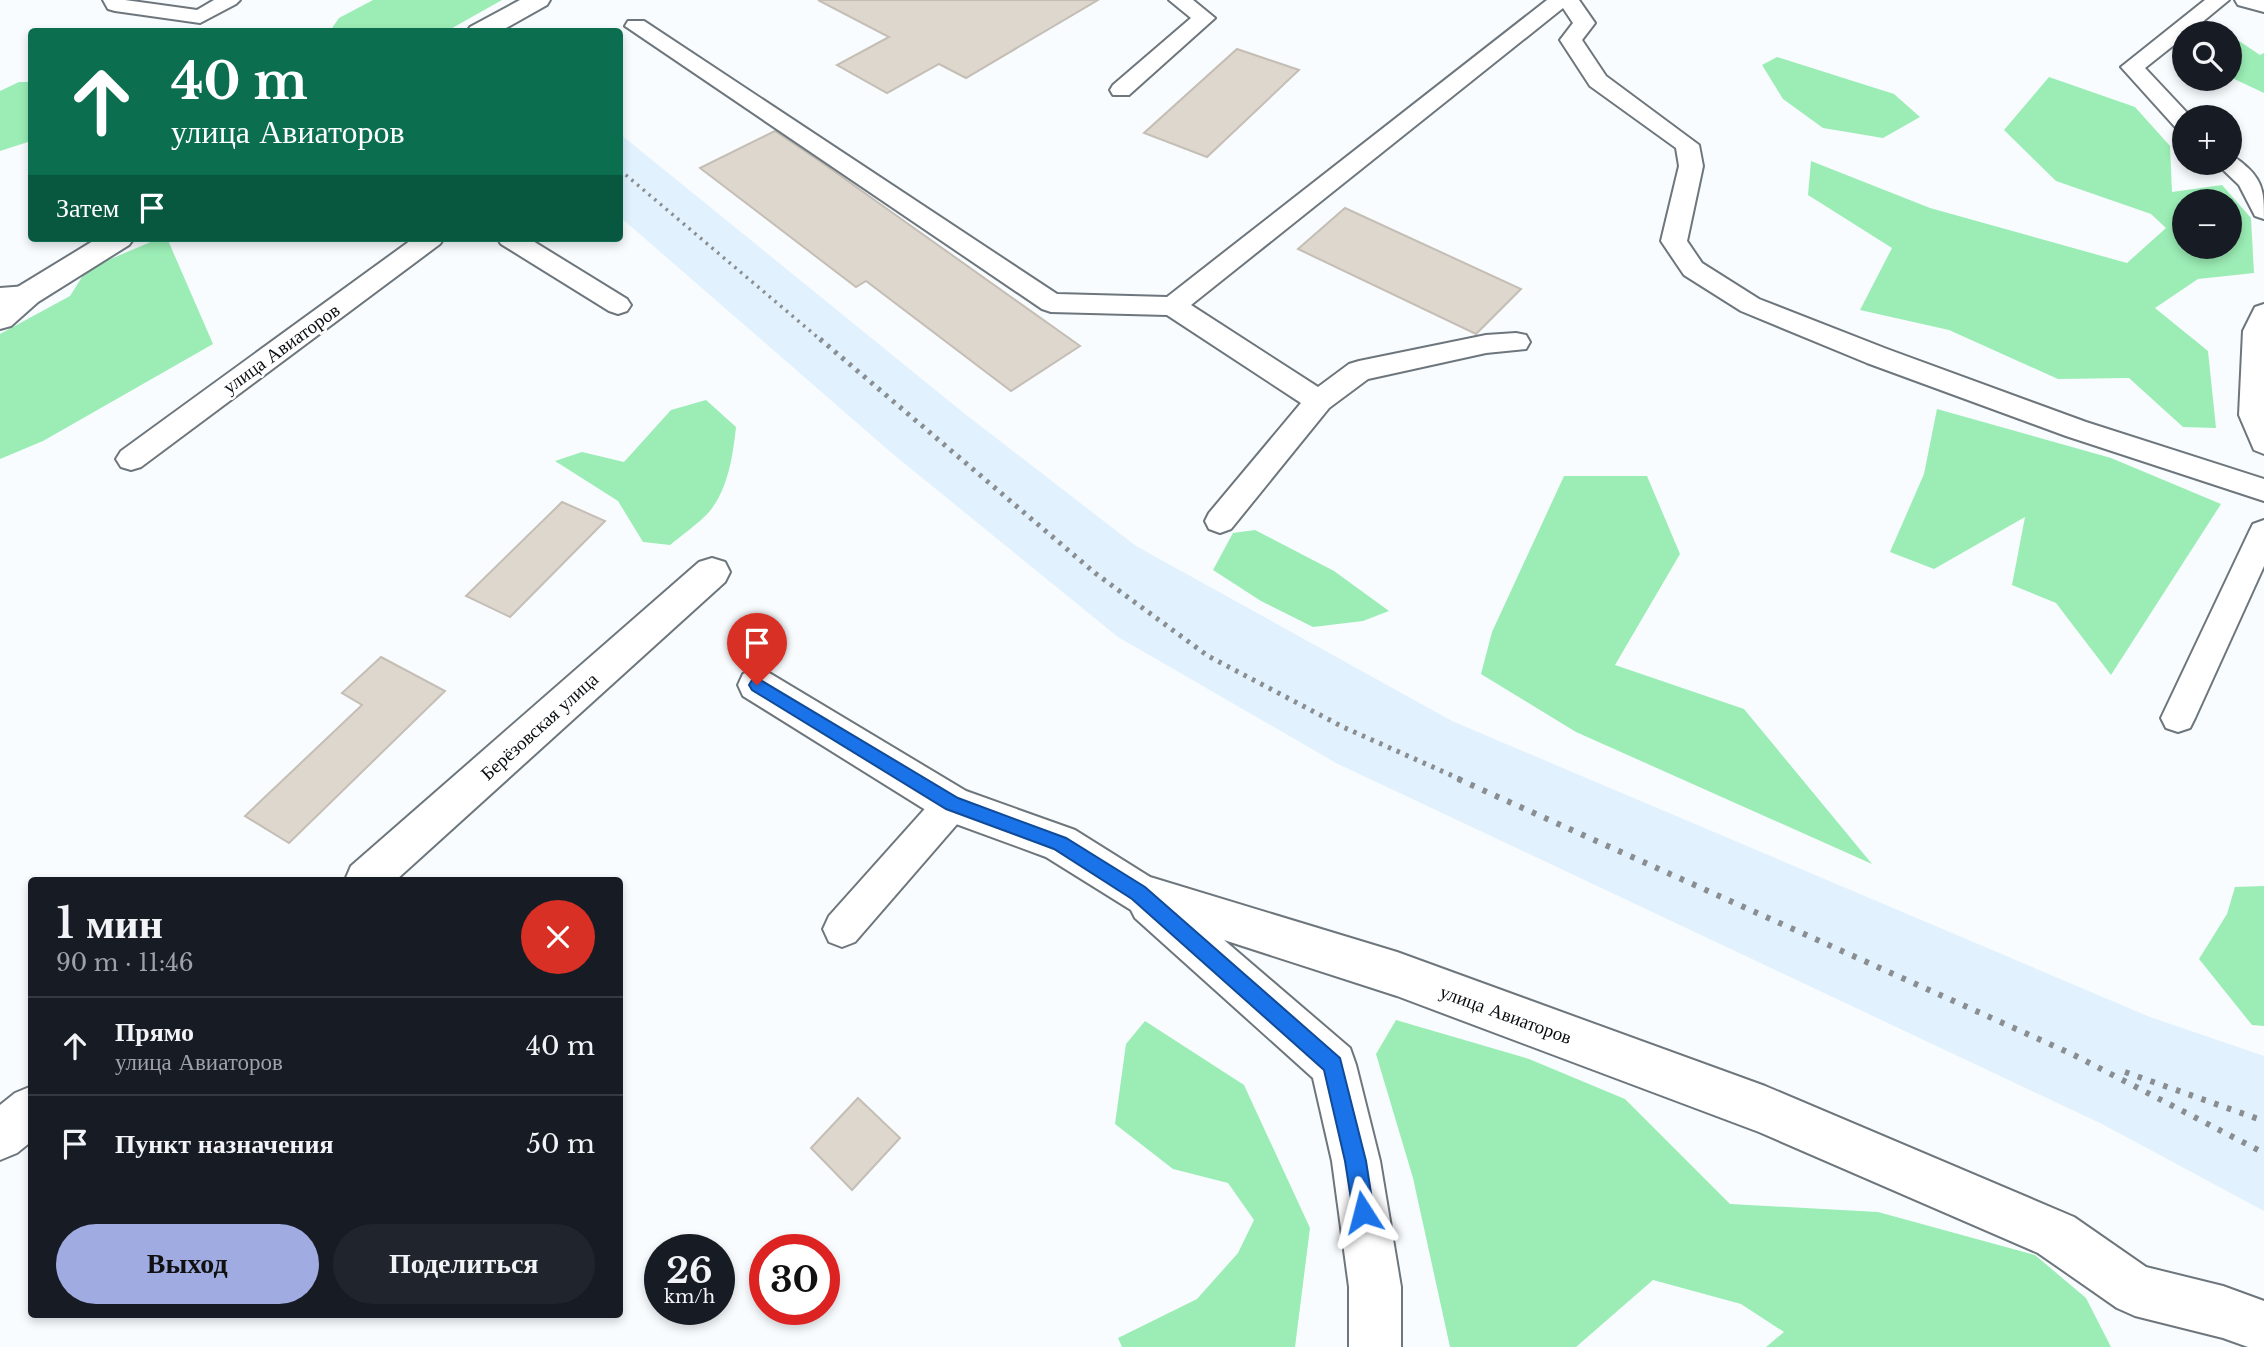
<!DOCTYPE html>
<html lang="ru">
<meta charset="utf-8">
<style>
body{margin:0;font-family:"Libre Baskerville",serif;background:#20242c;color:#f1f3f6;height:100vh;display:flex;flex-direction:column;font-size:26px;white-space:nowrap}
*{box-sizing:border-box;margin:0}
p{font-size:23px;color:#9ea1a6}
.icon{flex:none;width:38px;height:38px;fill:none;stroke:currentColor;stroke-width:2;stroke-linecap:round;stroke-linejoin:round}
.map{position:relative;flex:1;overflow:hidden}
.drawer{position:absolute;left:28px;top:877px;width:595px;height:441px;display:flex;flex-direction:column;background:#171b24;border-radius:7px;box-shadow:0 4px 10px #0003}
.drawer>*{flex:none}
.hud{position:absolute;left:28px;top:28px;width:595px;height:214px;border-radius:7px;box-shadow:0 4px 10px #0003;background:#0b6e4f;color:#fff;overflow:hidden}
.fabs{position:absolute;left:2172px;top:21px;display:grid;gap:14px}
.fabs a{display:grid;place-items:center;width:70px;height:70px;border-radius:50%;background:#171b24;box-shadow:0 4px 10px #0003;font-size:35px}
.speed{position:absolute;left:644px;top:1234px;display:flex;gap:14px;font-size:35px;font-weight:700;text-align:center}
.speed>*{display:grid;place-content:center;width:91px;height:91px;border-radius:50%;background:#171b24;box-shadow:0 4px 10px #0003;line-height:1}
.speed small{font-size:18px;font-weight:400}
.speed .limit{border:10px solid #d22;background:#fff;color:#111}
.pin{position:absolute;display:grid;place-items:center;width:60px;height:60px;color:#fff;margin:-72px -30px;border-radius:50% 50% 50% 0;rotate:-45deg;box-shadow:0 0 7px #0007}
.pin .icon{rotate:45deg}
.me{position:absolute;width:77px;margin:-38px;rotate:351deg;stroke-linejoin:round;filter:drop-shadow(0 0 5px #0008)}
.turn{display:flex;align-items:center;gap:24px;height:147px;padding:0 28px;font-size:32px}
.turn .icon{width:91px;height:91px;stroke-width:2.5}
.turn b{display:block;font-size:49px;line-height:60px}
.then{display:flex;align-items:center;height:66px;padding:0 28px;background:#0003;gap:14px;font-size:26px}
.round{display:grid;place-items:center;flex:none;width:74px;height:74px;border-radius:37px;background:#20242c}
.head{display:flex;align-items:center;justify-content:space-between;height:119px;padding:0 28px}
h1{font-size:42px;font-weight:600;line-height:52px}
.button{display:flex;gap:14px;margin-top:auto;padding:14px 28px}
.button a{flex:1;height:80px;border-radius:42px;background:#a0ace1;color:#111;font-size:28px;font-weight:600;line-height:80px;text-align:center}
.button a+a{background:#20242c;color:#f1f3f6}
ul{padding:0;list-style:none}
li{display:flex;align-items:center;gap:21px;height:98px;padding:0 28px;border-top:2px solid #363941}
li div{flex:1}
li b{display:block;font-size:26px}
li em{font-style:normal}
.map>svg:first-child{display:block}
</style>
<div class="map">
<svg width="2264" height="1347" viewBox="0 0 2264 1347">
<rect width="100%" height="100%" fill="#f8fcff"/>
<polygon fill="#e1f1fe" points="620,134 965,414 1136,546 1452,721 2150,1017 2264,1056 2264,1211 2102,1124 1336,763 1118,637 894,455 620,217"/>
<g fill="#9bedb5" fill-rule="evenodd">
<polygon points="373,0 502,0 447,31 330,31 339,18"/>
<polygon points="2230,35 2260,55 2264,53 2264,93 2230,77"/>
<polygon points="1777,57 1894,94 1920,117 1883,138 1823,128 1783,99 1762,65"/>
<path d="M2049 77 2135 107 2170 146 2172 192 2222 185 2251 218 2254 273 2198 279 2155 308 2208 351 2216 428 2183 427 2129 378 2058 379 1949 330 1860 310 1892 248 1808 195 1811 161 1930 208 2127 263 2166 228 2151 214 2056 181 2004 130ZM2184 201H2230V247H2184Z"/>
<polygon points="19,82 31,82 31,141 0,151 0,91"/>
<polygon points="160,238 167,238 213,344 43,441 0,459 0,334 70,296 87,269"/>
<path d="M706 400 736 427C733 455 728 490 709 512 698 524 683 534 670 545L643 542 618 501 555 461 582 452 624 462 671 410Z"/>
<polygon points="1937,409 2111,458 2221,504 2111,675 2056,603 2012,585 2025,517 1934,569 1890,552 1924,474"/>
<polygon points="1564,476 1647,476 1680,554 1615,665 1744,709 1872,864 1576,732 1481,674 1492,632"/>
<polygon points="1255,530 1334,571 1389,611 1363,621 1313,627 1261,601 1213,570 1233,533"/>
<polygon points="2264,886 2264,1026 2252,1025 2199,959 2227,914 2235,887"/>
<polygon points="1396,1020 1529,1059 1625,1099 1730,1204 1878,1212 2035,1255 2086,1298 2111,1347 1766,1347 1784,1332 1741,1304 1653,1280 1576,1347 1450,1347 1413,1178 1376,1054"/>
<polygon points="1145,1021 1244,1085 1310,1228 1295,1347 1122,1347 1118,1338 1197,1299 1238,1253 1254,1220 1228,1183 1173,1169 1115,1124 1126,1044"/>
</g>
<g fill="#ded7ce" stroke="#c4beb5" stroke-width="2">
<polygon points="818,0 1098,0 966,78 939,64 887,93 837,65 889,37"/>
<polygon points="1237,49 1299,70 1207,157 1144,133"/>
<polygon points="775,131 821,162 1080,346 1011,391 866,281 856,287 700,168"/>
<polygon points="1345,208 1521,289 1476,334 1298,249"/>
<polygon points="562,502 605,521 510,617 466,596"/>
<polygon points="381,657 445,691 289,843 245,816 362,705 342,693"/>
<polygon points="858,1098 900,1138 852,1190 811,1148"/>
</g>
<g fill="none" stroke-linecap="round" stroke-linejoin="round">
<g stroke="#6d767c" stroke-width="4">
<g id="lane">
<polygon points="103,0 125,0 197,10 214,0 240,0 236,4 200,23 115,11 108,9"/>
<polygon points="1169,0 1193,0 1215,18 1129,95 1113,95 1110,90 1113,85 1191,18"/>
<polygon points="1547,0 1579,0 1595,23 1582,40 1606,76 1699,145 1703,166 1687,241 1702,263 1759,299 1887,349 2086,422 2264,479 2264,501 2066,436 1867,363 1741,311 1684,275 1661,241 1679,166 1676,148 1590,86 1560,40 1573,23 1563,8 1191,305 1318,387 1349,364 1359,361 1486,335 1516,333 1526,335 1530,342 1526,349 1486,353 1368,379 1329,408 1231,529 1220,533 1209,529 1205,521 1209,513 1301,403 1167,315 1051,312 1042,309 625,26 628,21 644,21 1057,294 1167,297"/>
<polygon points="2205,0 2229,0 2189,33 2184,33 2184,37 2145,68 2191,117 2184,117 2184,130 2176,128 2121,67"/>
<path d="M2230 156C2238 158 2242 163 2248 168 2264 183 2264 197 2264 219L2255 216 2239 185 2216 163H2230Z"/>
<polygon points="414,238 444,238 440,244 141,467 131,470 121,467 116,459 121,451"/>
<polygon points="497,238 528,238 627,299 631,305 627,311 618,314 609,311 501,244"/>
<polygon points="27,286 36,289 40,295 36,301 0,306 0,288"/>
<polygon points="2264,304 2264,454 2254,450 2239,415 2243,331 2255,307"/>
<polygon points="2264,520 2264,566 2195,718 2190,728 2178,732 2166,728 2161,718 2249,532 2253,524"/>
<polygon points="952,788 965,793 970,804 965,815 855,942 842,947 829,942 823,929 829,916 939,793"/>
</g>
</g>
<g stroke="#6d767c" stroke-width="4">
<g id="street">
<polygon points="520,0 550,0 547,5 499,32 467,32 470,27"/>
<polygon points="2235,0 2264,0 2264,12 2238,5"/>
<polygon points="98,238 134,238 129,245 38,302 11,326 0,329 0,302 16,288"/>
<polygon points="712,558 725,562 730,572 725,582 396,880 345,880 351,866 699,562"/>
<polygon points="757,669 771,674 966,791 1075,830 1150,877 1397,952 1765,1086 2074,1217 2146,1267 2223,1286 2264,1301 2264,1347 2248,1347 2223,1338 2135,1316 2117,1308 2038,1253 1759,1132 1397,996 1224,940 1350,1048 1356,1065 1380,1161 1401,1287 1401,1347 1349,1347 1349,1287 1332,1161 1313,1078 1135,918 1131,910 1046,857 937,817 743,696 738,685 743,674"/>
<polygon points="32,1086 32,1141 17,1153 0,1160 0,1105 15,1093"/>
</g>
</g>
<use href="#lane" fill="#fff" fill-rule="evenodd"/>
<use href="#street" fill="#fff" fill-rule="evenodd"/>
<polyline stroke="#8a8e91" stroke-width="3.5" stroke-dasharray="2.5 5" stroke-linecap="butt" points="620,170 822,341"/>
<polyline stroke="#8a8e91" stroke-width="5" stroke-dasharray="3.5 6" stroke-linecap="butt" points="820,339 1095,573 1208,656 1343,727 1462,780"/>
<g stroke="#8a8e91" stroke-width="6" stroke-dasharray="4.5 9" stroke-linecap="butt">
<polyline points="1458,779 2072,1054 2264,1153"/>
<polyline points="2125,1072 2264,1121"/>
</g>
</g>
<polygon fill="#1a73e8" stroke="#114b97" stroke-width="2" points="757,678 958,798 1066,838 1145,887 1340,1058 1366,1161 1374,1212 1371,1219 1363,1222 1356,1219 1353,1212 1345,1161 1324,1070 1132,899 1054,849 946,809 752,690 749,685 752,680"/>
<g text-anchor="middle" stroke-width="5" stroke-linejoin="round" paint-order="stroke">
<g font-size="19" fill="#0b0e11" stroke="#fff">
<text transform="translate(281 348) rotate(-36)" y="7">улица Авиаторов</text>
<text transform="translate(539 726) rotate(-42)" y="7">Берёзовская улица</text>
<text transform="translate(1506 1014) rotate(20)" y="7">улица Авиаторов</text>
</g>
</g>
</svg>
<div class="fabs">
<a><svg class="icon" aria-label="search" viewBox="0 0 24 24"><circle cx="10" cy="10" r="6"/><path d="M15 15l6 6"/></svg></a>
<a>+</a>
<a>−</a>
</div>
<div class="speed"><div>26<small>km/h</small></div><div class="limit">30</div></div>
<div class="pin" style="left:757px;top:685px;background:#d93025"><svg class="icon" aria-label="arrive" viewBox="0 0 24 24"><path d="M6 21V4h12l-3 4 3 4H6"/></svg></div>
<svg class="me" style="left:1363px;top:1212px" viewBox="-20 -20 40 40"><path d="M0-17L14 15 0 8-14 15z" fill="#1a73e8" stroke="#fff" stroke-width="4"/></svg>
<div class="hud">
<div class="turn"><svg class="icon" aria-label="ahead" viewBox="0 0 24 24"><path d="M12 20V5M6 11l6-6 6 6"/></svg><div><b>40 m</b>улица Авиаторов</div></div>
<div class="then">Затем<svg class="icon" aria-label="arrive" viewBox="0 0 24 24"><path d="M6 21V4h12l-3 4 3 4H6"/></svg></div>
</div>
<section class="drawer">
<div class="head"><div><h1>1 мин</h1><p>90 m · 11:46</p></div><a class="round" style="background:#d93025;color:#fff"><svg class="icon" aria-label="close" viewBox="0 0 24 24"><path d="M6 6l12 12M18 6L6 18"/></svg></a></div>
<ul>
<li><svg class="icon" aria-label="ahead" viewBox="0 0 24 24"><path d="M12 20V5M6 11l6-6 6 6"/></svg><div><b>Прямо</b><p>улица Авиаторов</p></div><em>40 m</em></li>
<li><svg class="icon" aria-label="arrive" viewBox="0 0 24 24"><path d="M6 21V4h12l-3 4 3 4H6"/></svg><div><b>Пункт назначения</b></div><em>50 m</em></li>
</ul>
<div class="button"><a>Выход</a><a>Поделиться</a></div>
</section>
</div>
